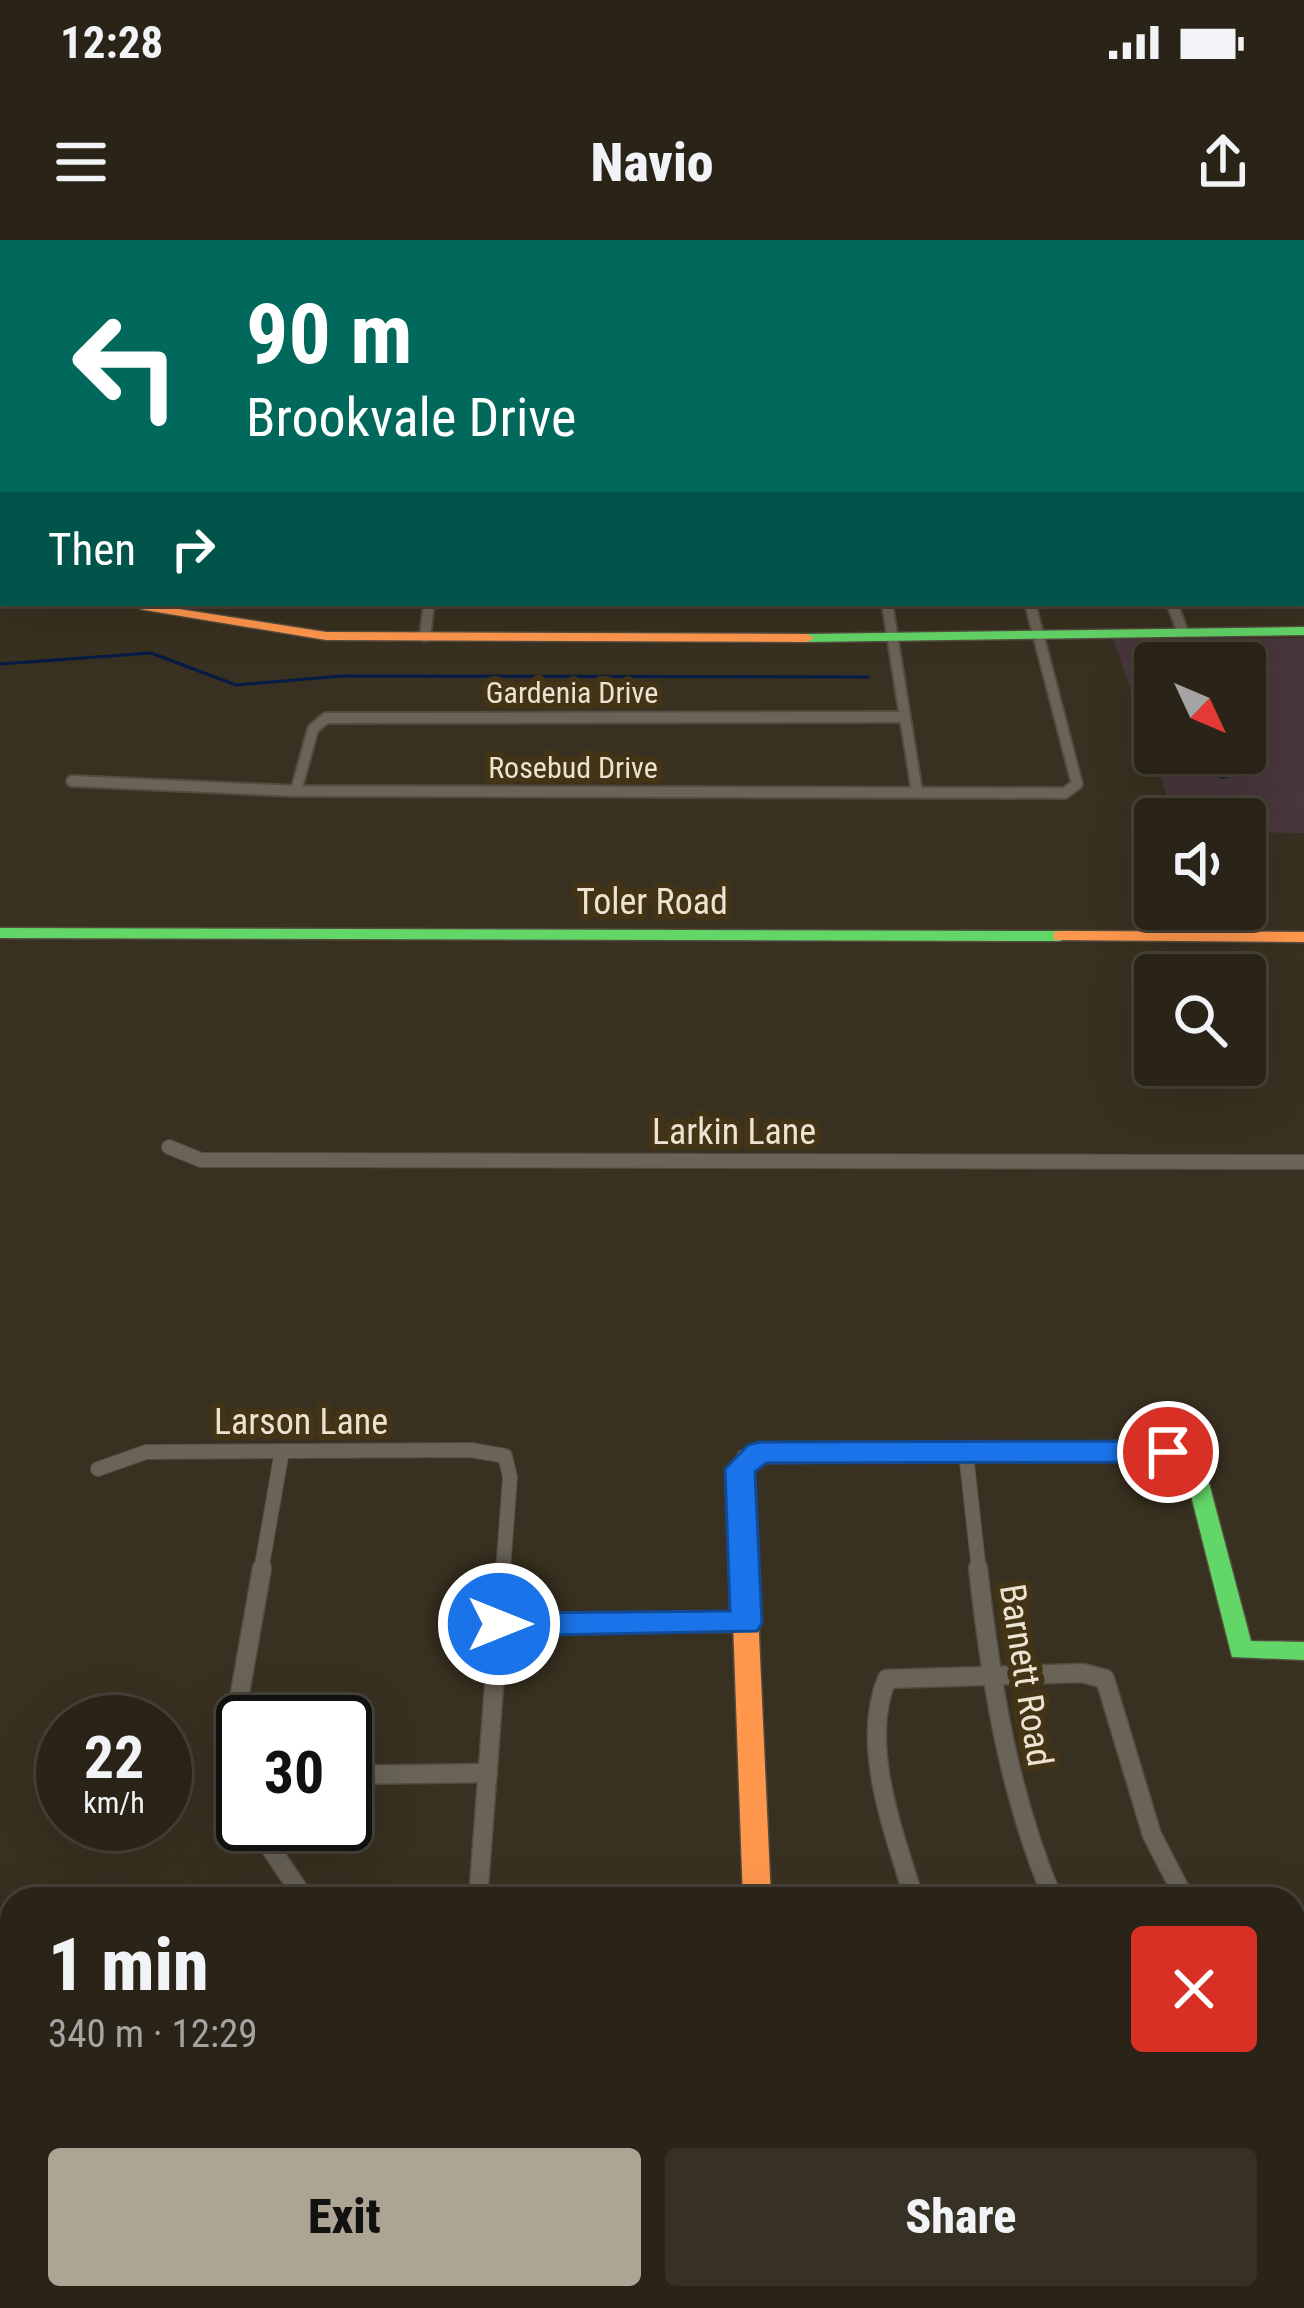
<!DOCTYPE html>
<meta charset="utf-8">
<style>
body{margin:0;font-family:"Roboto Condensed",sans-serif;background:#363025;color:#f1f3f6;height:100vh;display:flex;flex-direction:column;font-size:45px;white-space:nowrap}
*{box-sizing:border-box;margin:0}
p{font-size:39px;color:#a5a4a2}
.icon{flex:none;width:66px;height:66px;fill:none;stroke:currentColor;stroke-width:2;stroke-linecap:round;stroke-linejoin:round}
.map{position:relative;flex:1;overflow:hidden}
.side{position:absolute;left:0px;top:1647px;width:1305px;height:423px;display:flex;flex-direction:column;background:#2a2418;border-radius:36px 36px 0 0;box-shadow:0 12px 48px #0002,0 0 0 3px #464137}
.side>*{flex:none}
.hud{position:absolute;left:0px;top:0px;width:1305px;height:366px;box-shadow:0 12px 48px #0002,0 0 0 3px #464137;background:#00695c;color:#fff;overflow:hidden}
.needle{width:78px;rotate:134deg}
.controls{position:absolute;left:1134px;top:402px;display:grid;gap:24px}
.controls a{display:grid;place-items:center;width:132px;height:132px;border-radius:12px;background:#2a2418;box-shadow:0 12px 48px #0002,0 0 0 3px #464137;font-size:60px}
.speed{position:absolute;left:36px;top:1455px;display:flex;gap:24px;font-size:60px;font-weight:700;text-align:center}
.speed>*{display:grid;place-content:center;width:156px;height:156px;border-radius:50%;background:#2a2418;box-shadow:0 12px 48px #0002,0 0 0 3px #464137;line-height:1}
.speed small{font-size:30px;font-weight:400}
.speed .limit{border:6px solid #111;border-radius:18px;background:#fff;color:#111}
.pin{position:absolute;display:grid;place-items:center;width:102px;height:102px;color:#fff;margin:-51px;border:6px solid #fff;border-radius:50%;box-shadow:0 3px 12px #0007}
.me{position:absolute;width:132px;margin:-66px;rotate:90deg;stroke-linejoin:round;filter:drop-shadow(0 0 9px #0008)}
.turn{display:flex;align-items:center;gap:42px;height:252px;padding:0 48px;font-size:54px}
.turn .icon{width:156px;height:156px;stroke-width:2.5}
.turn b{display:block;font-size:84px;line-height:102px}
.then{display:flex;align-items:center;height:114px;padding:0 48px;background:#0003;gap:24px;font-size:45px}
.round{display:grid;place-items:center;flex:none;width:126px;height:126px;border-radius:12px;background:#363025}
.overview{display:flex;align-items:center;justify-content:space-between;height:204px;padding:0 48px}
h1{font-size:72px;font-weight:800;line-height:90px}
.button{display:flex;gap:24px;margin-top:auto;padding:24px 48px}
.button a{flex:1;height:138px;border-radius:12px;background:#ada494;color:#111;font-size:48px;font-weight:800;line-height:138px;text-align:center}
.button a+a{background:#363025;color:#f1f3f6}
.status{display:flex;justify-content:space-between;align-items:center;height:84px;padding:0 60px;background:#2a2418;direction:ltr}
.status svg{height:33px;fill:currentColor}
header{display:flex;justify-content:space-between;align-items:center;height:156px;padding:0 48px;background:#2a2418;font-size:54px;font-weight:800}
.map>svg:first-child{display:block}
</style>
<div class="status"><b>12:28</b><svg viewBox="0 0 49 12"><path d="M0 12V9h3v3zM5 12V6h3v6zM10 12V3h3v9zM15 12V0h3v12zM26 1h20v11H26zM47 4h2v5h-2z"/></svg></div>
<header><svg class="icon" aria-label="menu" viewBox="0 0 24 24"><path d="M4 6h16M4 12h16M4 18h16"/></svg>Navio<svg class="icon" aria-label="share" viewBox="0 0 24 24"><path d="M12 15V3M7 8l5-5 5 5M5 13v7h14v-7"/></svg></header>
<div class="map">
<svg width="1304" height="2068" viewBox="0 0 1304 2068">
<rect width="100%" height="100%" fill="#383020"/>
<path fill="#48373c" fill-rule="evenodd" d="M1304 398V593L1245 592V579H1175L1113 399ZM1155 423H1245V513H1155Z"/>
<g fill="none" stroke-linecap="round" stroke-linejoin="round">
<g stroke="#061b45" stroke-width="3">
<polyline points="0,424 151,413 236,445 341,436 868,437"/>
<polyline points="1147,500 1155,505"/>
<polyline points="1169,513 1222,537 1257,529"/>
</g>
<g stroke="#544c3f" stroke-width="9">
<polyline id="street-far3" points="0,256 3,249"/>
</g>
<g stroke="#544c3f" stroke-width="14">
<g id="street-far2">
<polyline points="1302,340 1304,345"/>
<polyline points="887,363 917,552"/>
<polyline points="1172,363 1182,390"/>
<polyline points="425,396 429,363"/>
<polyline points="72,541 296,551 1065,553 1077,544 1030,363"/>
<polyline points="296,551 313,489 326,478 901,477"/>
</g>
</g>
<g stroke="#544c3f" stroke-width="16">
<g id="street-far1">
<polyline points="169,907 201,920 1304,922"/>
<polyline points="966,1214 979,1331"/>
<polyline points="98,1229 146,1212 471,1210 505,1216 510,1237 503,1331"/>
<polyline points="261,1331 282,1211"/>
</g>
</g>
<g stroke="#544c3f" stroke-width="21">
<g id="street">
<path d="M978 1328C991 1443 1008 1552 1053 1659"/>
<polyline points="499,1384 746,1383"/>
<polyline points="345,1535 488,1533"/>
<polyline points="243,1567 228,1537 230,1510 262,1328"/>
<polyline points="254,1584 305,1659"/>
<polyline points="478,1659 503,1328"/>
<path d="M914 1659C895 1594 859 1505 887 1439L1083 1433 1105 1439 1152 1595 1185 1659"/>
<polyline points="1293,1848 1304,1845"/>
</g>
</g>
<g stroke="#544c3f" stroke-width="3">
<g id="fast">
<rect x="0" y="76" width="3" height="6"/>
<rect x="1302" y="82" width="2" height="6"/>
<polygon points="1302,161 1304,162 1304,173 1302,172"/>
<polygon points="1304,387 1304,395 807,402 800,398 807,394"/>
<polygon points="0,688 1060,691 1069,696 1060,701 0,698"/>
<polygon points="1037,1204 1168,1204 1201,1213 1251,1401 1304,1402 1304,1420 1232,1417 1183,1224 1168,1220 1029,1218 1026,1212 1029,1206"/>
</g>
</g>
<g stroke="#544c3f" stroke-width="3">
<g id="slow">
<polygon points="140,363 326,392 807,394 814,398 807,402 326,400 145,370 140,369"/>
<polygon points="1060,691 1304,692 1304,702 1054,700 1054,692"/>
<polygon points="1037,1204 1045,1206 1048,1212 1045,1218 1037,1220 757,1223 752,1241 771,1659 743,1659 728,1241 739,1212 759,1205"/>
</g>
</g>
<use href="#street-far3" stroke="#696358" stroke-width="8"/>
<use href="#street-far2" stroke="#696358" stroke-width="10"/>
<use href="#street-far1" stroke="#696358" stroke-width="14"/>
<use href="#street" stroke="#696358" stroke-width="18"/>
<use href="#fast" fill="#63d668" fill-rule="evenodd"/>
<use href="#slow" fill="#ff974d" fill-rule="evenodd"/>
</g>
<polygon fill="#1a73e8" stroke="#114b97" stroke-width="3" points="1168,1201 1183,1212 1168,1222 766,1223 755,1232 762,1383 757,1391 499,1396 483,1384 499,1373 730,1371 725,1229 748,1205 759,1202"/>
<g text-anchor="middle" stroke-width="12" stroke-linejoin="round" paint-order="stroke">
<g font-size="30" fill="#ece3d2" stroke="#433416">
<text x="572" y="463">Gardenia Drive</text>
<text x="573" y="538">Rosebud Drive</text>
</g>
<g font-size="36" fill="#ece3d2" stroke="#433416">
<text x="652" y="674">Toler Road</text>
<text x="734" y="904">Larkin Lane</text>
<text x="301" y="1194">Larson Lane</text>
<text transform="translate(1027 1435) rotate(81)" y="13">Barnett Road</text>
</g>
</g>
</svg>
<div class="controls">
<a><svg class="needle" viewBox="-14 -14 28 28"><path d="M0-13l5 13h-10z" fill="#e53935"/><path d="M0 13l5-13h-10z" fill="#a5a4a2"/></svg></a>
<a><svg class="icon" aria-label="sound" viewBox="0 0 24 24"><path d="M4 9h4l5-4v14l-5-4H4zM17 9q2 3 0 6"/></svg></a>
<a><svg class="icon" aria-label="search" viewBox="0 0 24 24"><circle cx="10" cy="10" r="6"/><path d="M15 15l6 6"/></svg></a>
</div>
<div class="speed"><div>22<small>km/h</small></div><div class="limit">30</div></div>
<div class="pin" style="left:1168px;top:1212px;background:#d93025"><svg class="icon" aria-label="arrive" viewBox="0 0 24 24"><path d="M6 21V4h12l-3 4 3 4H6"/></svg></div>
<svg class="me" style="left:499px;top:1384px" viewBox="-20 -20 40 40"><circle r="17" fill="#1a73e8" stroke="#fff" stroke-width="3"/><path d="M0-11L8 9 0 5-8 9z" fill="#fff"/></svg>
<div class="hud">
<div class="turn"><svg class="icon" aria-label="left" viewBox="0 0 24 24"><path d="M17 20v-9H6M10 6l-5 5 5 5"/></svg><div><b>90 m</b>Brookvale Drive</div></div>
<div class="then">Then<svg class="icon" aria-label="right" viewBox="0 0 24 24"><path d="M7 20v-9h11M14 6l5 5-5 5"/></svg></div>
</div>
<section class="side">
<div class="overview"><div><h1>1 min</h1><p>340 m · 12:29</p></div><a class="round" style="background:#d93025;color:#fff"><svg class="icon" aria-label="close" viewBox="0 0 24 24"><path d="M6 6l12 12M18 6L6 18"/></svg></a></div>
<div class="button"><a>Exit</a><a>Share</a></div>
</section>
</div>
